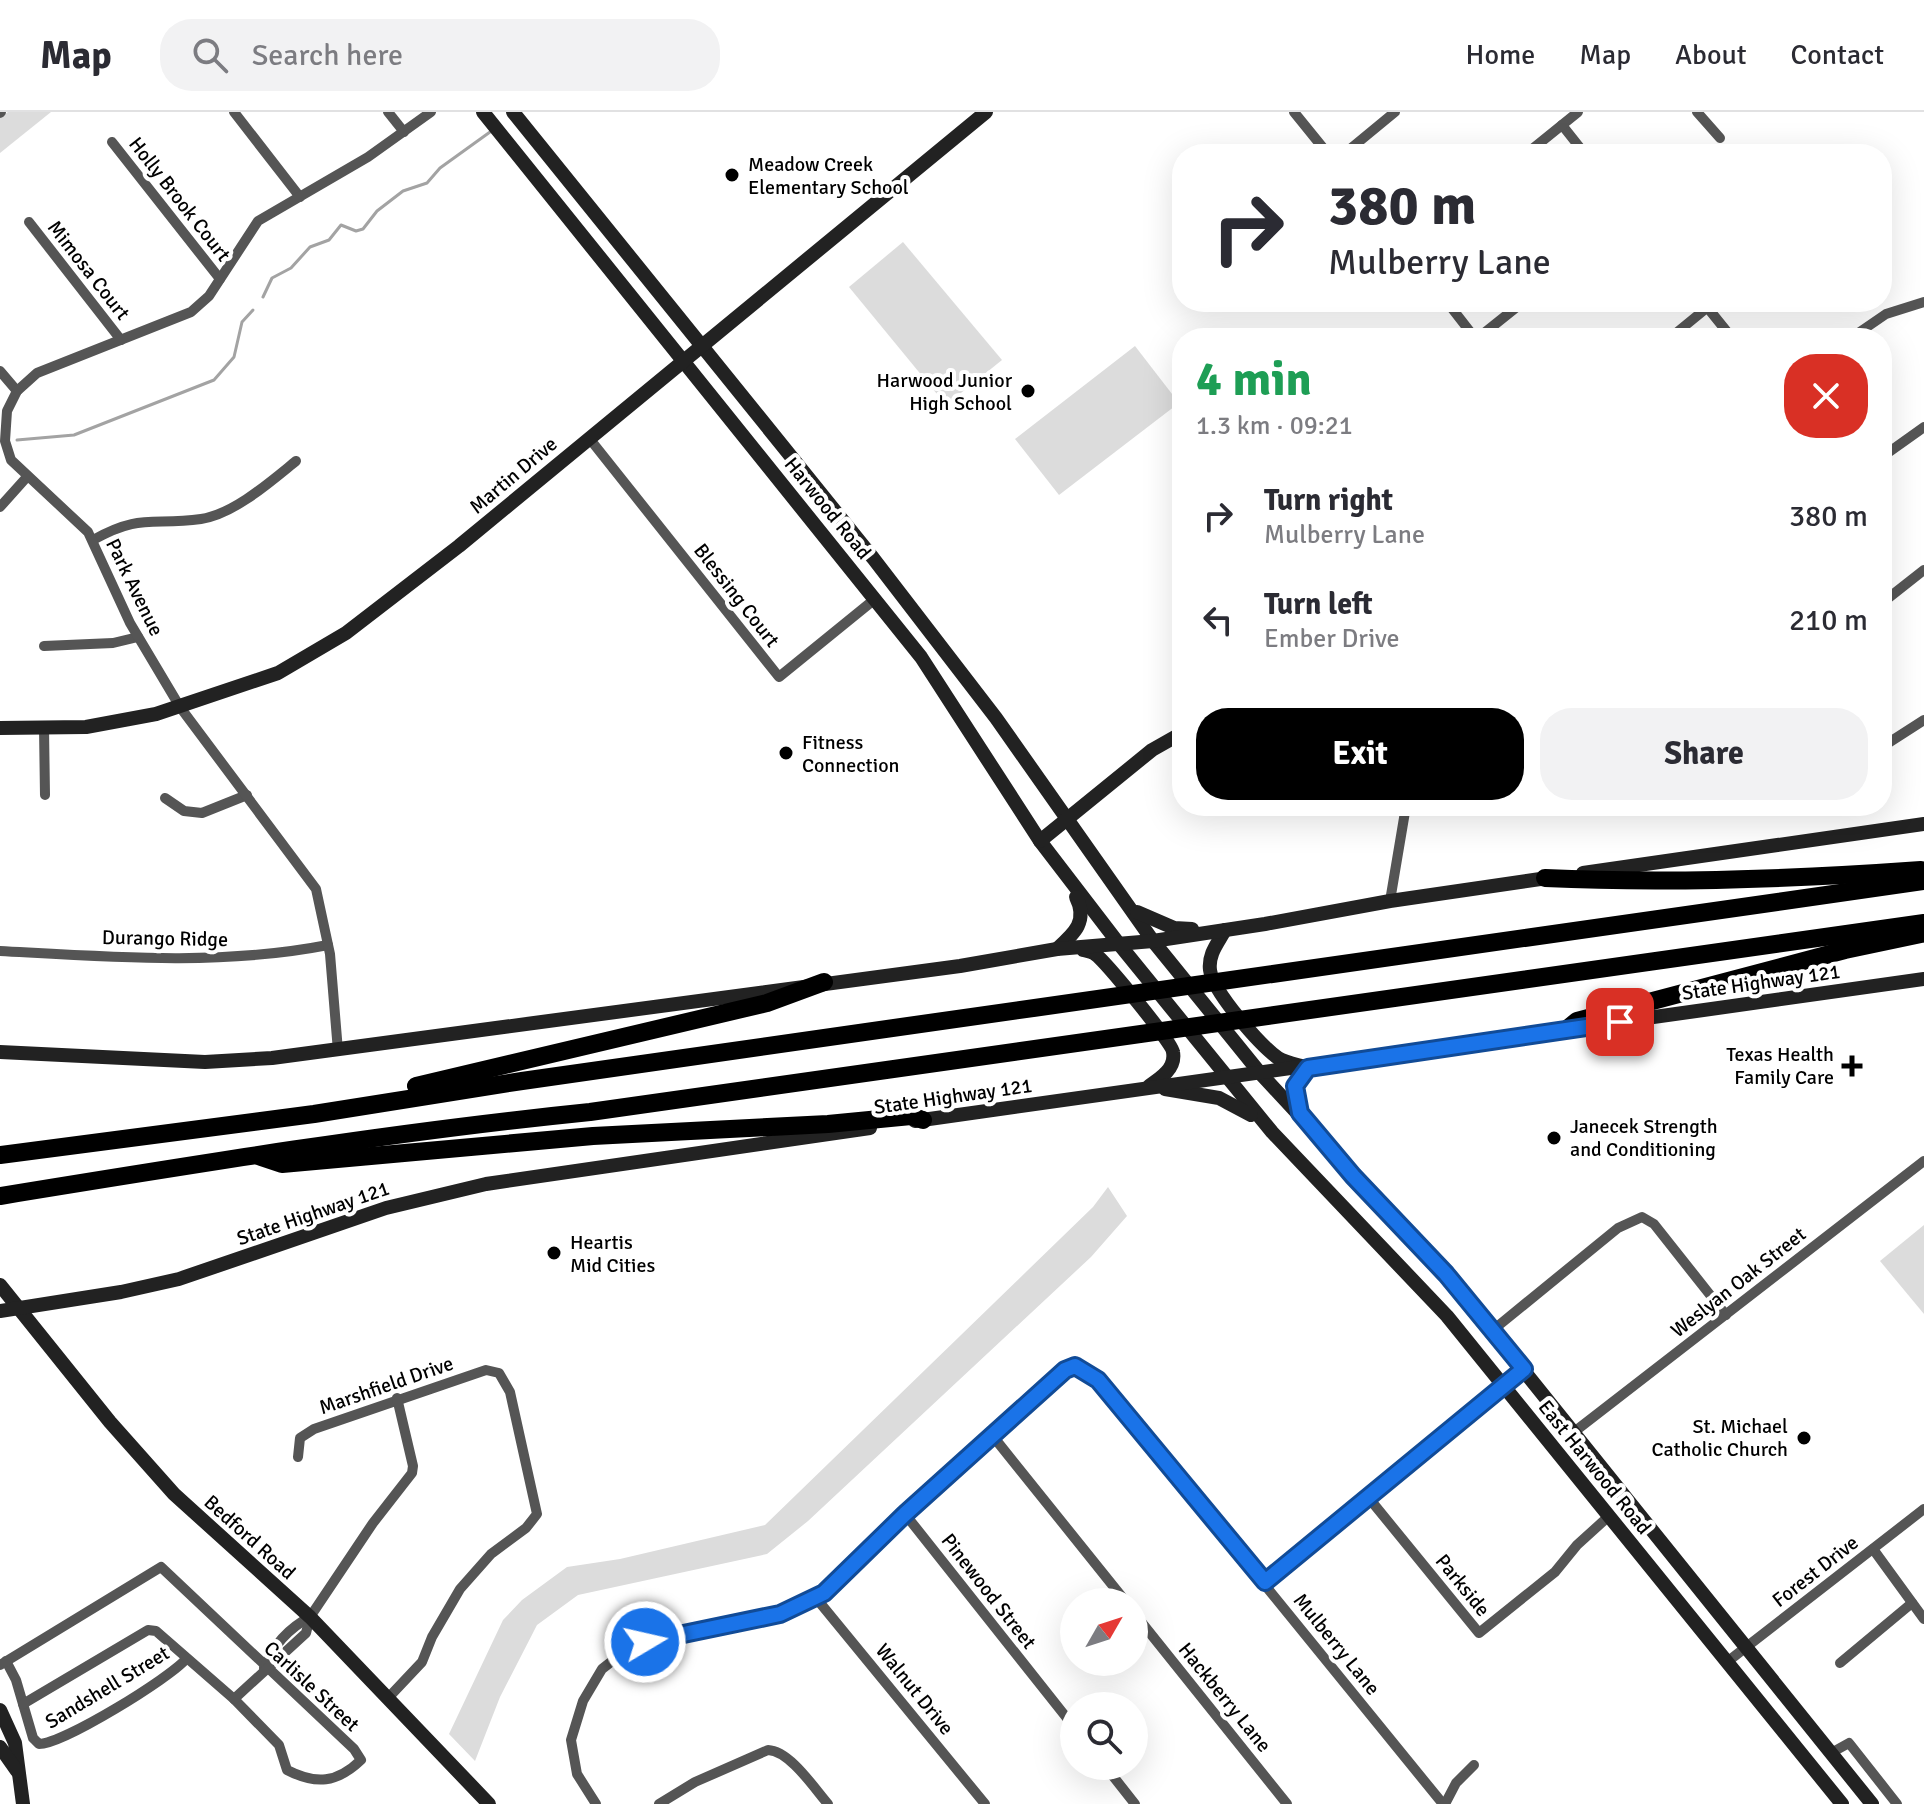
<!DOCTYPE html>
<meta charset="utf-8">
<style>
body{margin:0;font-family:Signika,sans-serif;background:#f2f2f3;color:#2b2b33;height:100vh;display:flex;flex-direction:column;font-size:30px;white-space:nowrap}
*{box-sizing:border-box;margin:0}
p{font-size:26px;color:#7c7c81}
.icon{flex:none;width:44px;height:44px;fill:none;stroke:currentColor;stroke-width:2;stroke-linecap:round;stroke-linejoin:round}
.map{position:relative;flex:1;overflow:hidden}
.side{position:absolute;left:1172px;top:216px;width:720px;height:488px;display:flex;flex-direction:column;background:#fff;border-radius:32px;box-shadow:0 8px 32px #0002}
.side>*{flex:none}
.banner{position:absolute;left:1172px;top:32px;width:720px;height:168px;border-radius:32px;box-shadow:0 8px 32px #0002;background:#fff;color:#2b2b33;overflow:hidden}
.needle{width:52px;rotate:51deg}
.controls{position:absolute;left:1060px;top:1476px;display:grid;gap:16px}
.controls a{display:grid;place-items:center;width:88px;height:88px;border-radius:50%;background:#fff;box-shadow:0 8px 32px #0002;font-size:40px}
.pin{position:absolute;display:grid;place-items:center;width:68px;height:68px;color:#fff;margin:-34px;border-radius:16px;box-shadow:0 4px 12px #0006}
.me{position:absolute;width:88px;margin:-44px;rotate:81deg;stroke-linejoin:round;filter:drop-shadow(0 0 6px #0008)}
.turn{display:flex;align-items:center;gap:28px;height:168px;padding:0 24px;font-size:36px}
.turn .icon{width:104px;height:104px;stroke-width:2.5}
.turn b{display:block;font-size:56px;line-height:68px}
.round{display:grid;place-items:center;flex:none;width:84px;height:84px;border-radius:32px;background:#f2f2f3}
.head{display:flex;align-items:center;justify-content:space-between;height:136px;padding:0 24px}
h1{font-size:48px;font-weight:700;line-height:60px;color:#1e9e55}
.action{display:flex;gap:16px;margin-top:auto;padding:16px 24px}
.action a{flex:1;height:92px;border-radius:32px;background:#000;color:#fff;font-size:32px;font-weight:700;line-height:92px;text-align:center}
.action a+a{background:#f2f2f3;color:#2b2b33}
ul{padding:0;list-style:none}
li{display:flex;align-items:center;gap:24px;height:104px;padding:0 24px}
li div{flex:1}
li b{display:block;font-size:30px}
li em{font-style:normal}
header{display:flex;align-items:center;gap:48px;box-sizing:border-box;height:112px;padding:0 40px;background:#fff;border-bottom:2px solid #e1e1e2}
header strong{font-size:38px}
nav{display:flex;gap:44px;margin-inline-start:auto;font-size:28px}
.search{width:560px;height:72px;background:#f2f2f3;display:flex;align-items:center;gap:20px;box-sizing:border-box;padding:0 28px;border-radius:32px;color:#7c7c81;font-size:30px}
.map>svg:first-child{display:block}
</style>
<header>
<strong>Map</strong>
<div class="search"><svg class="icon" aria-label="search" viewBox="0 0 24 24"><circle cx="10" cy="10" r="6"/><path d="M15 15l6 6"/></svg>Search here</div>
<nav><a>Home</a><a>Map</a><a>About</a><a>Contact</a></nav>
</header>
<div class="map">
<svg width="1924" height="1692" viewBox="0 0 1924 1692">
<rect width="100%" height="100%" fill="#fff"/>
<g fill="#dcdcdc">
<polygon points="8,0 51,0 0,41 0,6"/>
<polygon points="903,130 1002,248 946,293 849,175"/>
<polygon points="1135,234 1179,291 1059,383 1015,327"/>
<polygon points="1108,1075 1127,1104 1091,1145 808,1409 767,1442 578,1483 537,1513 500,1585 475,1649 449,1622 503,1508 522,1488 567,1455 620,1447 765,1413 1093,1095"/>
<polygon points="1924,1113 1924,1202 1880,1149"/>
</g>
<g fill="none" stroke-linecap="round" stroke-linejoin="round">
<g stroke="#a3a3a3" stroke-width="3">
<polyline points="263,185 272,166 291,156 310,135 329,128 341,113 356,119 363,117 377,99 403,79 427,71 440,56 490,20"/>
<polyline points="17,328 74,323 214,268 234,245 242,210 253,198"/>
</g>
<g stroke="#555" stroke-width="10">
<polyline points="234,0 300,85"/>
<polyline points="388,0 404,20"/>
<polyline points="1294,0 1328,42"/>
<polyline points="1697,0 1720,26"/>
<polyline points="0,1 1,0"/>
<polyline points="1562,13 1585,42"/>
<polyline points="112,30 220,167"/>
<polyline points="1344,42 1395,0"/>
<polyline points="1526,42 1578,0"/>
<polyline points="29,110 121,228"/>
<polyline points="1447,190 1475,226"/>
<polyline points="1703,190 1732,226"/>
<polyline points="1478,226 1523,190"/>
<polyline points="1670,226 1714,190"/>
<polyline points="1851,226 1886,202 1924,190"/>
<polyline points="0,259 17,279"/>
<polyline points="589,326 779,565 875,487"/>
<polyline points="1882,345 1924,315"/>
<polyline points="0,395 26,366"/>
<path d="M93 428C141 401 152 414 201 407 234 402 270 370 296 349"/>
<polyline points="1882,491 1924,458"/>
<polyline points="44,534 113,531 138,525"/>
<polyline points="44,616 45,683"/>
<polyline points="1882,635 1924,608"/>
<polyline points="165,686 184,699 202,701 247,683"/>
<polyline points="1390,789 1406,694"/>
<path d="M0 839C109 845 221 854 328 833"/>
<polyline points="338,939 330,842 316,777 180,595 130,511 88,420 11,348 5,329 7,299 17,279 37,261 191,200 209,184 258,109 368,45 431,0"/>
<polyline points="1493,1218 1618,1116 1642,1105 1654,1112 1726,1203"/>
<polyline points="1574,1320 1924,1049"/>
<polyline points="992,1323 1126,1490"/>
<polyline points="298,1345 300,1326 314,1317 486,1258 499,1261 510,1280 537,1402 526,1416 491,1442 460,1477 432,1525 422,1550 389,1585"/>
<polyline points="1368,1385 1479,1521 1555,1460 1577,1433 1609,1404"/>
<polyline points="905,1402 1074,1615"/>
<polyline points="1873,1437 1924,1507"/>
<polyline points="1265,1470 1524,1257"/>
<polyline points="816,1486 985,1692"/>
<polyline points="1134,1501 1287,1692"/>
<path d="M6 1549 16 1568 33 1626 39 1632C63 1632 170 1566 186 1547"/>
<polyline points="1727,1550 1924,1397"/>
<polyline points="1840,1551 1912,1491"/>
<path d="M0 1553 161 1455 354 1637 361 1648C337 1671 316 1673 287 1658L279 1633 234 1587 156 1519 148 1518 23 1592"/>
<path d="M264 1556C273 1534 289 1516 310 1505"/>
<polyline points="234,1587 306,1521 310,1505 373,1411 412,1361 413,1354 397,1286"/>
<polyline points="1831,1641 1849,1631 1897,1692"/>
<polyline points="1105,1654 1135,1692"/>
<polyline points="596,1692 577,1662 571,1628 583,1589 602,1557 630,1535 780,1502 824,1481 905,1402 1065,1258 1080,1254 1098,1268 1443,1692"/>
<path d="M659 1692 695 1670 768 1638C790 1639 814 1676 828 1692"/>
<polyline points="1445,1692 1456,1671 1474,1653"/>
</g>
<g stroke="#222" stroke-width="14">
<polyline points="483,0 921,545 1040,729 1119,832 1272,1020 1447,1204 1842,1692"/>
<polyline points="513,0 873,446 996,606 1153,829 1260,961 1446,1162 1872,1692"/>
<polyline points="0,616 86,615 156,602 278,561 346,521 459,434 986,0"/>
<polyline points="1040,729 1152,638 1182,621"/>
<polyline points="1583,761 1924,712"/>
<polyline points="1137,800 1174,816 1192,817"/>
<path d="M1225 818C1218 831 1208 842 1210 858 1213 880 1260 933 1278 946 1286 951 1299 953 1308 956L1295 974 1300 1001"/>
<path d="M1057 837C1075 821 1088 809 1076 785"/>
<path d="M1083 838C1087 839 1091 839 1095 842 1105 849 1172 930 1173 940 1176 956 1161 966 1149 974"/>
<polyline points="0,940 205,950 272,946 960,854 1057,837 1153,829 1265,812 1390,789 1554,765"/>
<polyline points="1165,977 1219,986 1251,1003"/>
<polyline points="915,1009 1924,867"/>
<polyline points="0,1173 110,1310 174,1382 310,1505 489,1692"/>
<polyline points="0,1199 121,1180 179,1167 386,1096 486,1072 870,1016"/>
<polyline points="0,1598 15,1631 23,1692"/>
<polyline points="0,1635 17,1659"/>
</g>
<g stroke="#000" stroke-width="18">
<path d="M1545 766C1671 772 1796 767 1921 758"/>
<polyline points="1566,918 1577,909 1845,838 1921,822"/>
<polyline points="416,974 767,891 824,870"/>
<polyline points="0,1043 314,1002 522,969 1924,769"/>
<polyline points="261,1045 282,1052 593,1024 828,1012 911,1004 923,1008"/>
<path d="M0 1084C196 1052 392 1020 590 1000L1924 811"/>
</g>
</g>
<g fill="none" stroke-linecap="round" stroke-linejoin="round">
<g stroke="#114b97" stroke-width="20">
<polyline id="route" points="645,1530 780,1502 824,1481 905,1402 1065,1258 1075,1254 1098,1268 1265,1470 1524,1257 1446,1162 1353,1064 1300,1001 1295,974 1308,956 1620,910"/>
</g>
<use href="#route" stroke="#1a73e8" stroke-width="14"/>
</g>
<g fill="#000" stroke="#fff" stroke-width="3">
<circle cx="732" cy="63" r="8"/>
<circle cx="1028" cy="279" r="8"/>
<circle cx="786" cy="641" r="8"/>
<path d="M1848 942h8v8h8v8h-8v8h-8v-8h-8v-8h8z"/>
<circle cx="1554" cy="1026" r="8"/>
<circle cx="554" cy="1141" r="8"/>
<circle cx="1804" cy="1326" r="8"/>
</g>
<g text-anchor="middle" stroke-width="8" stroke-linejoin="round" paint-order="stroke">
<g font-size="20" fill="#000" stroke="#fff" text-anchor="start">
<text x="748" y="59">Meadow Creek<tspan x="748" dy="23">Elementary School</tspan></text>
<text x="1012" y="275" text-anchor="end">Harwood Junior<tspan x="1012" dy="23">High School</tspan></text>
<text x="802" y="637">Fitness<tspan x="802" dy="23">Connection</tspan></text>
<text x="1834" y="949" text-anchor="end">Texas Health<tspan x="1834" dy="23">Family Care</tspan></text>
<text x="1570" y="1021">Janecek Strength<tspan x="1570" dy="23">and Conditioning</tspan></text>
<text x="570" y="1137">Heartis<tspan x="570" dy="23">Mid Cities</tspan></text>
<text x="1788" y="1321" text-anchor="end">St. Michael<tspan x="1788" dy="23">Catholic Church</tspan></text>
</g>
<g font-size="20" fill="#000" stroke="#fff">
<text transform="translate(180 87) rotate(52)" y="7">Holly Brook Court</text>
<text transform="translate(89 158) rotate(52)" y="7">Mimosa Court</text>
<text transform="translate(513 363) rotate(-40)" y="7">Martin Drive</text>
<text transform="translate(828 396) rotate(51)" y="7">Harwood Road</text>
<text transform="translate(135 475) rotate(64)" y="7">Park Avenue</text>
<text transform="translate(737 483) rotate(52)" y="7">Blessing Court</text>
<text transform="translate(165 826) rotate(1)" y="7">Durango Ridge</text>
<text transform="translate(1761 870) rotate(-8)" y="7">State Highway 121</text>
<text transform="translate(953 984) rotate(-8)" y="7">State Highway 121</text>
<text transform="translate(313 1101) rotate(-19)" y="7">State Highway 121</text>
<text transform="translate(1738 1170) rotate(-38)" y="7">Weslyan Oak Street</text>
<text transform="translate(386 1273) rotate(-19)" y="7">Marshfield Drive</text>
<text transform="translate(1595 1355) rotate(51)" y="7">East Harwood Road</text>
<text transform="translate(250 1425) rotate(42)" y="7">Bedford Road</text>
<text transform="translate(1815 1459) rotate(-38)" y="7">Forest Drive</text>
<text transform="translate(1463 1473) rotate(51)" y="7">Parkside</text>
<text transform="translate(989 1479) rotate(52)" y="7">Pinewood Street</text>
<text transform="translate(1337 1532) rotate(51)" y="7">Mulberry Lane</text>
<text transform="translate(312 1574) rotate(43)" y="7">Carlisle Street</text>
<text transform="translate(107 1575) rotate(-31)" y="7">Sandshell Street</text>
<text transform="translate(915 1577) rotate(51)" y="7">Walnut Drive</text>
<text transform="translate(1225 1585) rotate(51)" y="7">Hackberry Lane</text>
</g>
</g>
</svg>
<div class="controls">
<a><svg class="needle" viewBox="-14 -14 28 28"><path d="M0-13l5 13h-10z" fill="#e53935"/><path d="M0 13l5-13h-10z" fill="#7c7c81"/></svg></a>
<a><svg class="icon" aria-label="search" viewBox="0 0 24 24"><circle cx="10" cy="10" r="6"/><path d="M15 15l6 6"/></svg></a>
</div>
<div class="pin" style="left:1620px;top:910px;background:#d93025"><svg class="icon" aria-label="arrive" viewBox="0 0 24 24"><path d="M6 21V4h12l-3 4 3 4H6"/></svg></div>
<svg class="me" style="left:645px;top:1530px" viewBox="-20 -20 40 40"><circle r="17" fill="#1a73e8" stroke="#fff" stroke-width="3"/><path d="M0-11L8 9 0 5-8 9z" fill="#fff"/></svg>
<div class="banner">
<div class="turn"><svg class="icon" aria-label="right" viewBox="0 0 24 24"><path d="M7 20v-9h11M14 6l5 5-5 5"/></svg><div><b>380 m</b>Mulberry Lane</div></div>
</div>
<section class="side">
<div class="head"><div><h1>4 min</h1><p>1.3 km · 09:21</p></div><a class="round" style="background:#d93025;color:#fff"><svg class="icon" aria-label="close" viewBox="0 0 24 24"><path d="M6 6l12 12M18 6L6 18"/></svg></a></div>
<ul>
<li><svg class="icon" aria-label="right" viewBox="0 0 24 24"><path d="M7 20v-9h11M14 6l5 5-5 5"/></svg><div><b>Turn right</b><p>Mulberry Lane</p></div><em>380 m</em></li>
<li><svg class="icon" aria-label="left" viewBox="0 0 24 24"><path d="M17 20v-9H6M10 6l-5 5 5 5"/></svg><div><b>Turn left</b><p>Ember Drive</p></div><em>210 m</em></li>
</ul>
<div class="action"><a>Exit</a><a>Share</a></div>
</section>
</div>
